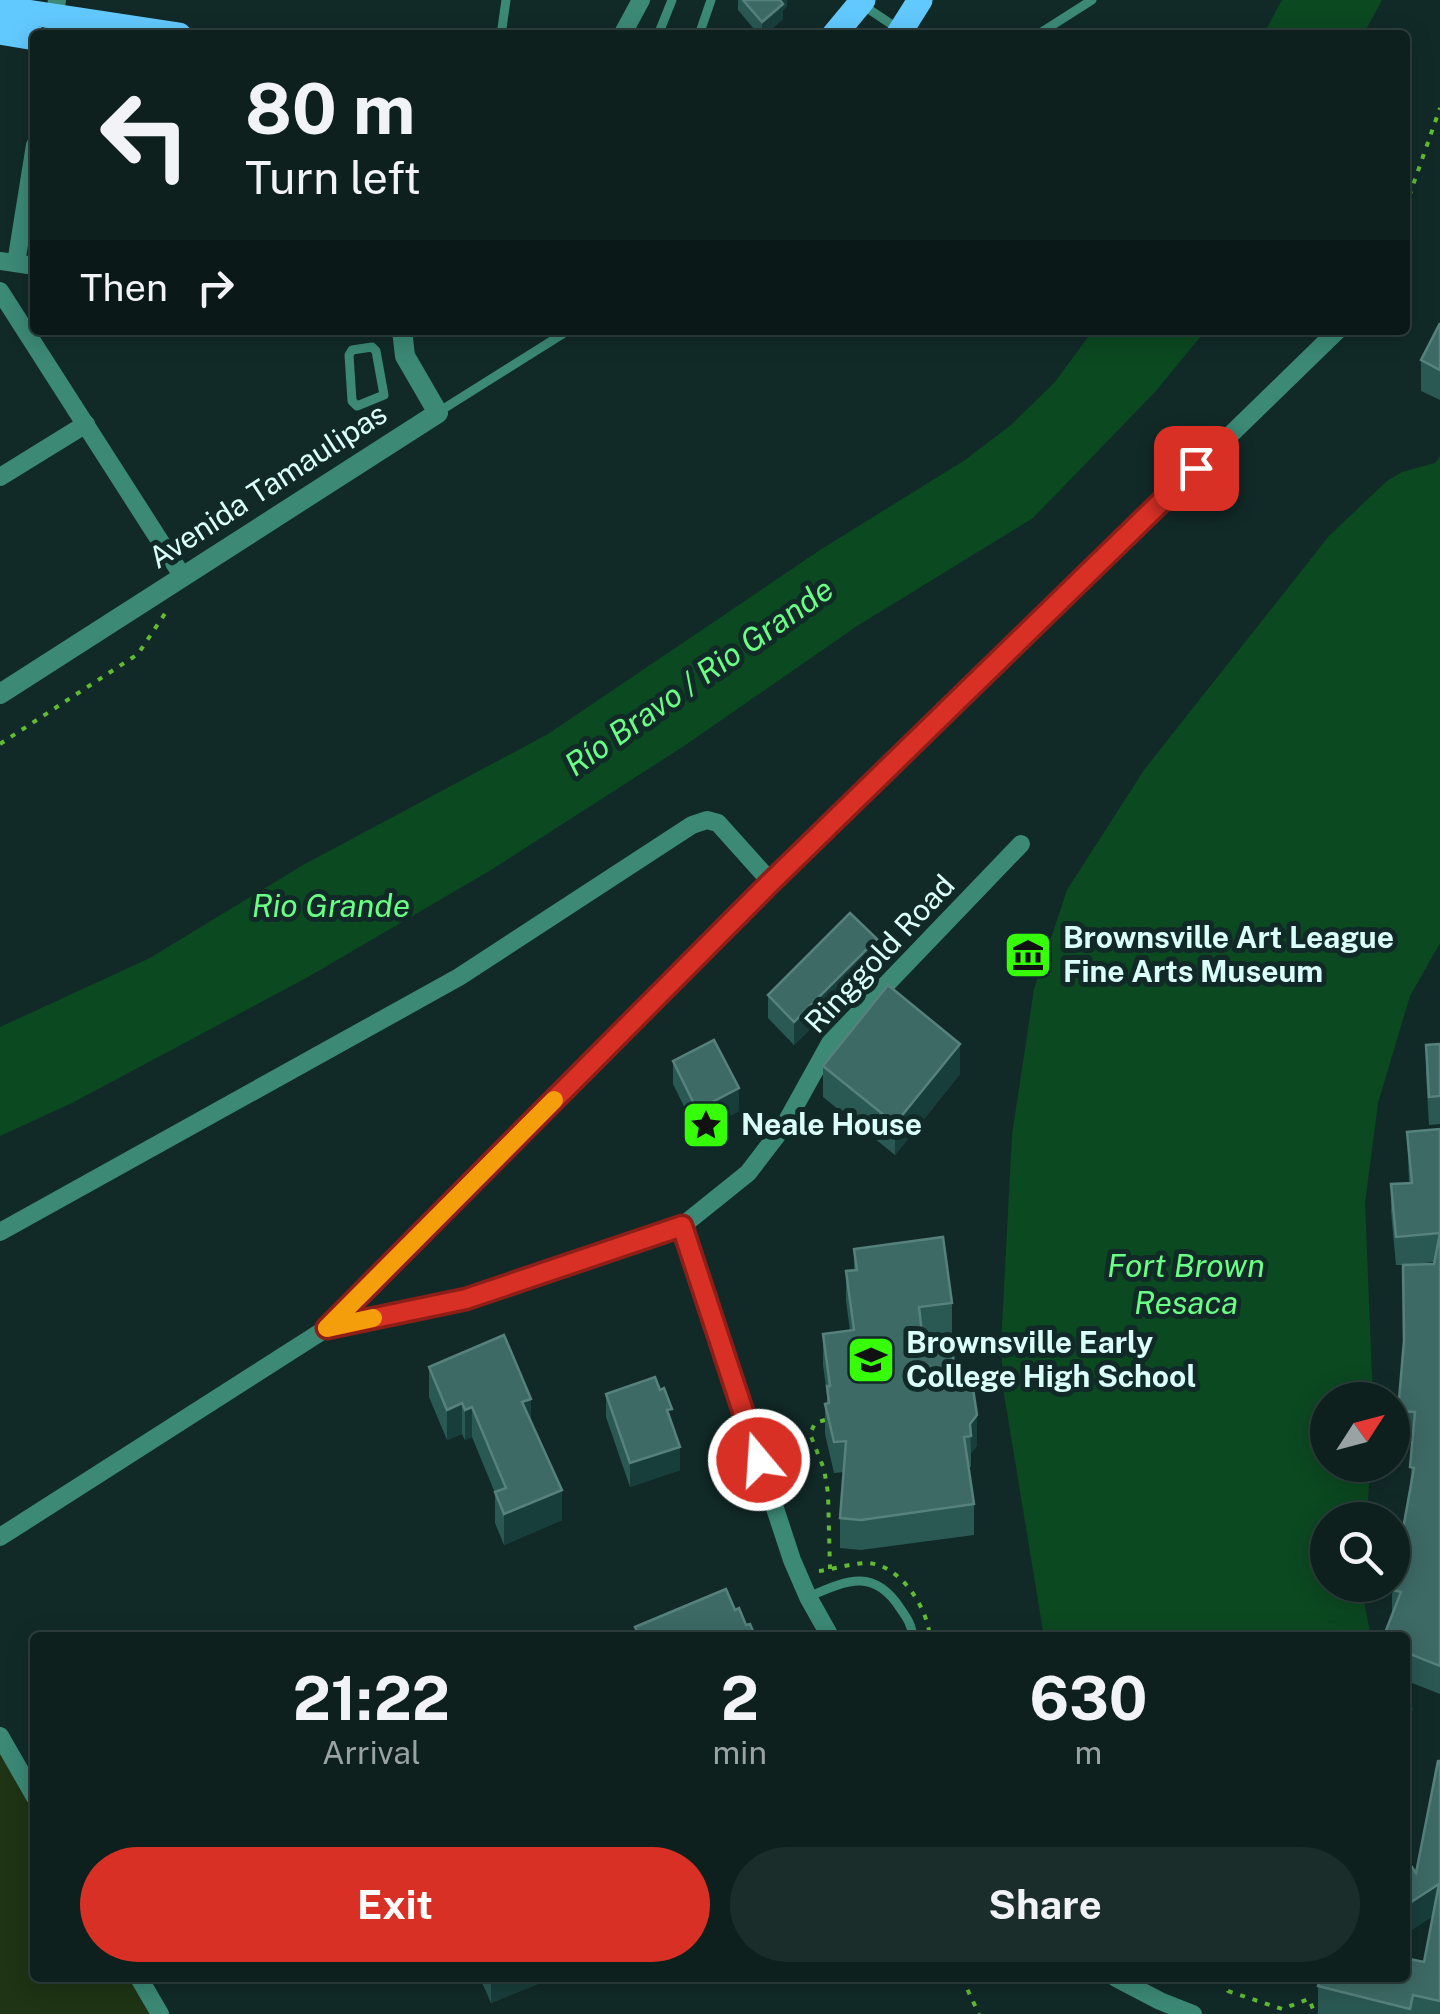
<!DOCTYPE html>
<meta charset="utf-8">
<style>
body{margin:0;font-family:"Public Sans",sans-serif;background:#1b2d2b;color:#f1f3f6;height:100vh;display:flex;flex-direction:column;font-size:38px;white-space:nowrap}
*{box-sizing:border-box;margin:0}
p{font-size:32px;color:#9aa3a4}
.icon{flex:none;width:55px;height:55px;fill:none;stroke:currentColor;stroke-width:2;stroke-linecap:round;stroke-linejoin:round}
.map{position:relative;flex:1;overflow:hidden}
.panel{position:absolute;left:30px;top:1632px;width:1380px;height:350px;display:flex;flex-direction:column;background:#0d201e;border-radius:10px;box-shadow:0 5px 25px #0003,0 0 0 2px #2d3e3c}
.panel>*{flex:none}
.banner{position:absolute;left:30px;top:30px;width:1380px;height:305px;border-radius:10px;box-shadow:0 5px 25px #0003,0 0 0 2px #2d3e3c;background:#0d201e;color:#f1f3f6;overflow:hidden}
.needle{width:65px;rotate:54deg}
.controls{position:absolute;left:1310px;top:1382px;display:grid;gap:20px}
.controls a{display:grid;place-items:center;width:100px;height:100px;border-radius:50%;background:#0d201e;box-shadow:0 5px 25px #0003,0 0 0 2px #2d3e3c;font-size:50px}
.pin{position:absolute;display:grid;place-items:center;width:85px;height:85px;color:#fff;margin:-42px;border-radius:20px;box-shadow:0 5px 15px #0006}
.me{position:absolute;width:110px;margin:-55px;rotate:342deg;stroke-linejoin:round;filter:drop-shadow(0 0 8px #0008)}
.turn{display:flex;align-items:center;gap:35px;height:210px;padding:0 50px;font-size:45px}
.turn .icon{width:130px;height:130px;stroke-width:2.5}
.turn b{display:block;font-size:70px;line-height:85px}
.then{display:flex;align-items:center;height:95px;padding:0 50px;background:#0003;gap:20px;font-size:38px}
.eta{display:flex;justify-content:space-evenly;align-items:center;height:170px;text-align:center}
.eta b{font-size:60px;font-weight:700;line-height:70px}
.action{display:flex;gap:20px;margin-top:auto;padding:20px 50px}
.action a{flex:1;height:115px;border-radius:60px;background:#d93025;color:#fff;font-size:40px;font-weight:700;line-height:115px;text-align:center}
.action a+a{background:#1b2d2b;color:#f1f3f6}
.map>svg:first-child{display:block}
</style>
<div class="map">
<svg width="1440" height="2014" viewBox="0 0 1440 2014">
<rect width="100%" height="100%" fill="#112a28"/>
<polygon fill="#1e3414" points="0,1735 35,1796 35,1978 140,1978 161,2014 0,2014"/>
<g fill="#0b4921">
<polygon points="1282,0 1382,0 1363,35 1263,35"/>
<polygon points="1093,330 1206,330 1155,392 1033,518 857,626 684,746 491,870 308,977 72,1103 0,1136 0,1027 150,958 303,865 548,734 820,550 965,460 1011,425 1055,382"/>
<polygon points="1440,456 1440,943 1410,996 1378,1103 1365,1203 1373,1400 1328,1400 1328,1465 1370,1465 1367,1520 1328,1520 1328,1585 1361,1585 1370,1632 1368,1638 1044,1637 1004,1394 1001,1346 1012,1135 1034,989 1067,890 1144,770 1329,536 1387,481 1402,472 1435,463"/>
</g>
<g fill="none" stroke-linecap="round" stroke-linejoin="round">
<g stroke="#61bc31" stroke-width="4" stroke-dasharray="5 8" stroke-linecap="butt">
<polyline points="1405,208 1440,108"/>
<polyline points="0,744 138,654 166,612"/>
<polyline points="825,1420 815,1423 810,1434 824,1469 828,1493 830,1569"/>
<path d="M819 1571C835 1569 852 1563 867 1563 900 1564 928 1608 930 1638"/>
<polyline points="962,1978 979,2014"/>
<polyline points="1226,1978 1228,1991 1282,2009 1309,1999 1315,2014"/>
</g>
<g stroke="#3c8976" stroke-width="9">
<polyline points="864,6 897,28"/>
<polyline points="501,35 506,0"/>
<polyline points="658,35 672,0"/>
<polyline points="699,35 711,0"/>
<polyline points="1037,35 1092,0"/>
<polygon points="372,347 376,351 384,395 357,406 352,401 349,355 352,350"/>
<polyline points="440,411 569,330"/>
<path d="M808 1597C846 1581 873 1567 900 1608 907 1618 912 1625 913 1638"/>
</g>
<g stroke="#3c8976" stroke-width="18">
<polyline points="52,35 57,0"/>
<polyline points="622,35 641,0"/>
<polyline points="0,261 35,266"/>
<polyline points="16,263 35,145"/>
<polyline points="0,291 183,577"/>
<polyline points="0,477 86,424"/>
<polyline points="0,1232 459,977 692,825 707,820 718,823 771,882"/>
<polyline points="327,1328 771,882 1338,330"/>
<polyline points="0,1537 327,1328 466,1299 682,1226"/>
<polyline points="831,1638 808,1597 792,1560 682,1226 748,1173 784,1126 830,1043 1021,844"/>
<polyline points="0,1736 35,1797"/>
<polyline points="139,1978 160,2014"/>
<polyline points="1116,1978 1160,2001 1193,2014"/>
</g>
<polyline stroke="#3c8976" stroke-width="20" points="0,694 438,413 405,356 402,330"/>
<g stroke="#62c9fe" stroke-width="25">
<polyline points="0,8 179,35"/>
<polyline points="0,32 35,38"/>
<polyline points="834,35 863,0"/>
<polyline points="898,35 920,0"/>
</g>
</g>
<g fill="#2a5853" fill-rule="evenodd">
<polygon points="738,0 787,0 787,6 783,10 783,19 765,35 759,35 738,10"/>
<polygon points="1440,323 1440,400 1421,391 1421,360"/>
<polygon points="877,963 794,1045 768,1018 768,995"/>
<polygon points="1440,1044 1440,1124 1429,1125 1426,1073 1426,1045"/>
<polygon points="673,1061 739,1111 697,1133 673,1084"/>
<polygon points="823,1066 960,1074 895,1155 823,1097"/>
<path d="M1440 1129V1694L1407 1681 1411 1709V1737L1405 1738V1638L1392 1614V1590L1410 1486 1413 1440 1398 1439V1411L1403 1342V1265H1396L1391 1212V1184L1409 1183 1407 1132ZM1435 1262 1434 1264 1404 1265Z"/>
<polygon points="854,1249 952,1303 952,1333 923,1337 923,1343 954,1364 977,1446 971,1453 971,1467 969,1467 974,1504 974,1535 861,1550 840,1548 840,1518 844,1472 834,1473 825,1434 825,1404 827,1403 827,1395 823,1365 823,1334 850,1331 846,1301 846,1271 854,1270"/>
<polygon points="429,1367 531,1422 562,1520 504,1545 495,1523 495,1493 472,1437 465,1440 462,1434 447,1440 429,1397"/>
<polygon points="660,1390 672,1424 680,1470 630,1487 606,1417 606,1394"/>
<polygon points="1440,1761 1440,2014 1318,2014 1318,1986 1424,1962 1433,1916 1405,1934 1405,1857 1416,1873"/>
<polygon points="1405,1786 1406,1797 1406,1825 1405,1825"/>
<polygon points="480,1978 552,1978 491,2003"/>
</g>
<g fill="#183e3b">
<polygon points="778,0 787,0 787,6 783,10 783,19 765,35 762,35 762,22"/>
<polygon points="877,939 877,963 794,1045 794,1022"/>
<polygon points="960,1044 960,1074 895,1155 895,1124"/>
<polygon points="739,1088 739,1111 697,1133 697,1110"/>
<polygon points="531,1399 531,1429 522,1402"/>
<polygon points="462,1403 462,1434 447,1440 447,1410"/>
<polygon points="472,1407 472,1437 465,1440 465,1410"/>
<polygon points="977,1415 977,1446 971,1453 970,1424"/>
<polygon points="680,1447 680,1470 630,1487 630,1463"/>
<polygon points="562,1490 562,1520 504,1545 504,1514"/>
<polygon points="1439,1884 1439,1912 1405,1934 1405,1906"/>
<polygon points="491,1978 552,1978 491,2003"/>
</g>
<g fill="#3d6a65" stroke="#56817c" stroke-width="2.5">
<polygon points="743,0 780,0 783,4 762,22"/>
<polygon points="1440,323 1440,370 1421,360"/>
<polygon points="850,913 877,939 794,1022 768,995"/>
<polygon points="888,985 960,1044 895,1124 823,1066"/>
<polygon points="714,1040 739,1088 697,1110 673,1061"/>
<polygon points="1440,1044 1440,1096 1429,1097 1426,1045"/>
<polygon points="1440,1129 1440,1666 1405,1652 1405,1638 1383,1638 1401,1592 1392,1590 1414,1468 1410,1467 1415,1412 1398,1411 1404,1341 1403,1265 1434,1264 1440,1233 1396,1237 1391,1184 1412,1183 1407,1132"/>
<polygon points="943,1237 952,1303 919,1307 923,1343 951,1339 954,1364 961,1364 963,1375 972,1382 977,1415 970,1424 971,1436 964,1437 974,1504 861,1520 840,1518 846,1441 834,1442 825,1404 829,1403 827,1386 830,1386 823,1334 854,1330 846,1271 857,1270 854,1249"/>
<polygon points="504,1335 531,1399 522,1402 562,1490 504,1514 495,1492 506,1488 472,1407 465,1410 462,1403 447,1410 429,1367"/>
<polygon points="655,1377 660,1390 664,1388 672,1409 667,1410 680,1447 630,1463 606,1394"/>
<polygon points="726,1589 735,1610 739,1608 746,1625 750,1624 756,1638 640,1638 635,1627"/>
<polygon points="1405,1663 1411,1709 1405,1709"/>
<polygon points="1438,1761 1440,1761 1440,2001 1413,1995 1410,2009 1318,1986 1320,1978 1405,1978 1405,1958 1424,1962 1439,1884 1405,1906 1405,1857 1416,1873"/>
</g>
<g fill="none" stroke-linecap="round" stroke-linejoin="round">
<g stroke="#8d1f18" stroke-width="25">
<polyline id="route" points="759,1460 682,1226 466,1299 327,1328 771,882 1196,468"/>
</g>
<use href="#route" stroke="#d93025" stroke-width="18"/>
<polyline stroke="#f59e0b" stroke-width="18" points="373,1318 327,1328 554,1100"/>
</g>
<defs>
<g id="museum-square" transform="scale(2.5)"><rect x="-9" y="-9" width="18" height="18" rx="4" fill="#36fd08" stroke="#112a28"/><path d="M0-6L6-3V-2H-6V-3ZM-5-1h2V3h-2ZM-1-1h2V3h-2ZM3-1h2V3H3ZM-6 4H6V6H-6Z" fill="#111"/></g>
<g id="sight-square" transform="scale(2.5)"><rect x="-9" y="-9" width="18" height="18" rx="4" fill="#36fd08" stroke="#112a28"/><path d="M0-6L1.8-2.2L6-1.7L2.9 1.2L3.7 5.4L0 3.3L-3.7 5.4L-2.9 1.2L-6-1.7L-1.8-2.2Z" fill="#111"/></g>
<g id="school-square" transform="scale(2.5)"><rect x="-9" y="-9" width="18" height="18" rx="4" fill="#36fd08" stroke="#112a28"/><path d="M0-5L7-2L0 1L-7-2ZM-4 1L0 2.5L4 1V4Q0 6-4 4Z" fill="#111"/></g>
</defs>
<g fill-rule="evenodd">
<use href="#museum-square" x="1028" y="955"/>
<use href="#sight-square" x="706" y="1125"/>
<use href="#school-square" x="871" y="1360"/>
</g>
<g text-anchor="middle" stroke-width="10" stroke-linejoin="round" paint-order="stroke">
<g font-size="30" fill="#dbfff9" stroke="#112a28">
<text transform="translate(268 486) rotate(-33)" y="10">Avenida Tamaulipas</text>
<text transform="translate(880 954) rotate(-47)" y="10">Ringgold Road</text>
</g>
<g font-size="30" font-weight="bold" fill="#dbfff9" stroke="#112a28" text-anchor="start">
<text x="1063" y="948">Brownsville Art League<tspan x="1063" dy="34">Fine Arts Museum</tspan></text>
<text x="741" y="1135">Neale House</text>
<text x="906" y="1353">Brownsville Early<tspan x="906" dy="34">College High School</tspan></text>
</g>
<g font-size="32" font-style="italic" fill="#69fe84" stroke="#112a28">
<text transform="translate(699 677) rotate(-35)" y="11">Río Bravo / Rio Grande</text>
<text x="331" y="917">Rio Grande</text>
<text x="1186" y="1277">Fort Brown<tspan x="1186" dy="37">Resaca</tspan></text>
</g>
</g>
</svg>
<div class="controls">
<a><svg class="needle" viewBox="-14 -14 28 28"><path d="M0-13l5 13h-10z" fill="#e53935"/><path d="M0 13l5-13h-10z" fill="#9aa3a4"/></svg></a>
<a><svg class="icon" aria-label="search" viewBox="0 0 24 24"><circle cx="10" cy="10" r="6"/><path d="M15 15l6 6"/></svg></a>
</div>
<div class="pin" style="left:1196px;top:468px;background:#d93025"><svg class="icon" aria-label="arrive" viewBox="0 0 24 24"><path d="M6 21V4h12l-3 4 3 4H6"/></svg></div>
<svg class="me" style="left:759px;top:1460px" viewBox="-20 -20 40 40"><circle r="17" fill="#d93025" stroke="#fff" stroke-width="3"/><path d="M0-11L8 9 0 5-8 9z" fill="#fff"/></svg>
<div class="banner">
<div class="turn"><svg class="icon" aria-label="left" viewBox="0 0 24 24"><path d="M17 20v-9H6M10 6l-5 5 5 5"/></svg><div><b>80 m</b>Turn left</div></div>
<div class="then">Then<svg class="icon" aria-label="right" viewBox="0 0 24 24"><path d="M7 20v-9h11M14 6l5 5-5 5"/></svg></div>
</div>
<section class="panel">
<div class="eta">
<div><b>21:22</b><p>Arrival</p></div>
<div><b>2</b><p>min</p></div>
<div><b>630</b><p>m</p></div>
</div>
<div class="action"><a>Exit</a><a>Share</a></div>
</section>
</div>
